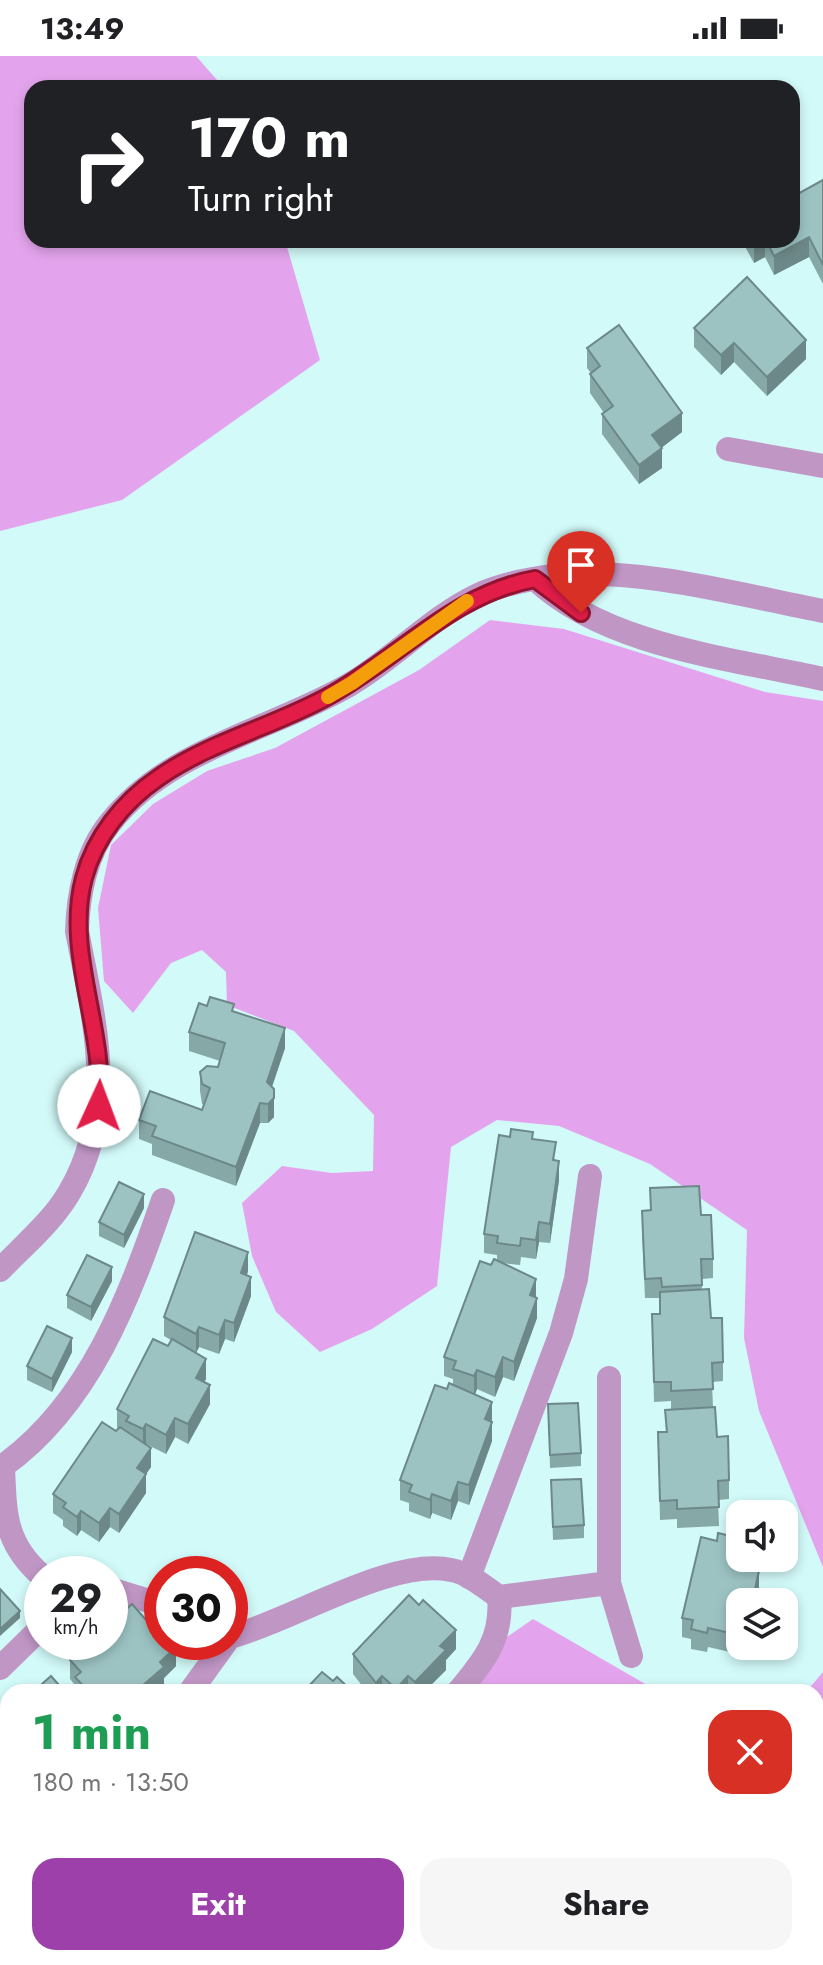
<!DOCTYPE html>
<meta charset="utf-8">
<style>
body{margin:0;font-family:Jost,sans-serif;background:#f6f6f6;color:#202124;height:100vh;display:flex;flex-direction:column;font-size:30px;white-space:nowrap}
*{box-sizing:border-box;margin:0}
p{font-size:26px;color:#757577}
.icon{flex:none;width:44px;height:44px;fill:none;stroke:currentColor;stroke-width:2;stroke-linecap:round;stroke-linejoin:round}
.map{position:relative;flex:1;overflow:hidden}
.panel{position:absolute;left:0px;top:1628px;width:824px;height:282px;display:flex;flex-direction:column;background:#fff;border-radius:24px 24px 0 0;box-shadow:0 4px 12px #0003}
.panel>*{flex:none}
.banner{position:absolute;left:24px;top:24px;width:776px;height:168px;border-radius:24px;box-shadow:0 4px 12px #0003;background:#202124;color:#fff;overflow:hidden}
.tools{position:absolute;left:726px;top:1444px;display:grid;gap:16px}
.tools a{display:grid;place-items:center;width:72px;height:72px;border-radius:16px;background:#fff;box-shadow:0 4px 12px #0003;font-size:40px}
.speed{position:absolute;left:24px;top:1500px;display:flex;gap:16px;font-size:40px;font-weight:700;text-align:center}
.speed>*{display:grid;place-content:center;width:104px;height:104px;border-radius:50%;background:#fff;box-shadow:0 4px 12px #0003;line-height:1}
.speed small{font-size:20px;font-weight:400}
.speed .limit{border:12px solid #d22;background:#fff;color:#111}
.pin{position:absolute;display:grid;place-items:center;width:68px;height:68px;color:#fff;margin:-82px -34px;border-radius:50% 50% 50% 0;rotate:-45deg;box-shadow:0 0 8px #0007}
.pin .icon{rotate:45deg}
.me{position:absolute;width:88px;margin:-44px;rotate:2deg;stroke-linejoin:round;filter:drop-shadow(0 0 6px #0008)}
.turn{display:flex;align-items:center;gap:28px;height:168px;padding:0 32px;font-size:36px}
.turn .icon{width:104px;height:104px;stroke-width:2.5}
.turn b{display:block;font-size:56px;line-height:68px}
.round{display:grid;place-items:center;flex:none;width:84px;height:84px;border-radius:24px;background:#f6f6f6}
.headline{display:flex;align-items:center;justify-content:space-between;height:136px;padding:0 32px}
h1{font-size:48px;font-weight:700;line-height:60px;color:#1e9e55}
.button{display:flex;gap:16px;margin-top:auto;padding:16px 32px}
.button a{flex:1;height:92px;border-radius:24px;background:#9d40aa;color:#fff;font-size:32px;font-weight:700;line-height:92px;text-align:center}
.button a+a{background:#f6f6f6;color:#202124}
.status{display:flex;justify-content:space-between;align-items:center;height:56px;padding:0 40px;background:#fff;direction:ltr}
.status svg{height:22px;fill:currentColor}
.map>svg:first-child{display:block}
</style>
<div class="status"><b>13:49</b><svg viewBox="0 0 49 12"><path d="M0 12V9h3v3zM5 12V6h3v6zM10 12V3h3v9zM15 12V0h3v12zM26 1h20v11H26zM47 4h2v5h-2z"/></svg></div>
<div class="map">
<svg width="823" height="1909" viewBox="0 0 823 1909">
<rect width="100%" height="100%" fill="#d2faf9"/>
<g fill="#e4a4ed">
<polygon points="0,0 196,0 224,32 32,32 32,184 285,184 320,304 122,444 0,475"/>
<polygon points="490,564 564,573 765,636 823,645 823,1511 759,1355 744,1282 747,1174 650,1108 559,1070 497,1064 451,1091 437,1230 372,1273 320,1296 276,1256 252,1200 242,1147 282,1110 332,1117 373,1115 374,1059 294,975 227,949 226,916 202,894 171,907 133,957 104,925 98,852 111,789 153,748 207,715 275,692 419,614"/>
<polygon points="533,1563 647,1629 666,1636 473,1636 498,1587"/>
<polygon points="823,1616 823,1894 816,1885 816,1636 806,1636"/>
<polygon points="0,1752 8,1759 8,1902 457,1902 458,1909 0,1909"/>
<polygon points="535,1902 623,1902 612,1909 538,1909"/>
</g>
<g fill="none" stroke-linecap="round" stroke-linejoin="round">
<g stroke="#c096c5" stroke-width="24">
<polyline points="728,393 823,410"/>
<path d="M535 523C606 590 730 602 823 623"/>
<path d="M0 1214C23 1190 52 1166 69 1137 119 1053 94 964 77 875 78 839 86 796 110 767 168 693 271 674 349 629 394 603 430 562 478 539 502 528 528 523 554 520 637 510 741 539 823 555"/>
<polyline points="609,1322 609,1527 631,1600"/>
<path d="M3 1410C90 1348 129 1242 163 1144"/>
<path d="M3 1410C5 1457 4 1487 42 1520"/>
<polyline points="469,1521 561,1277 576,1223 590,1120"/>
<polyline points="110,1533 162,1549"/>
<path d="M230 1581C291 1565 391 1501 451 1514 469 1517 484 1531 499 1541L609 1527"/>
<polyline points="0,1612 42,1571"/>
<polyline points="190,1636 226,1586"/>
<path d="M458 1636C483 1606 503 1583 499 1541"/>
</g>
</g>
<g fill="#86a8a7">
<polygon points="823,124 823,228 809,201 774,219 765,201 754,207 743,187 743,184 792,184"/>
<polygon points="694,272 806,303 767,340 734,306 721,319 694,291"/>
<polygon points="587,292 682,376 661,392 662,412 639,428 602,378 602,358 604,357 590,337 590,318 591,317 587,312"/>
<polygon points="234,955 285,992 272,1031 274,1061 268,1067 260,1067 236,1130 152,1099 152,1088 139,1083 139,1064 202,1054 204,1049 202,1048 200,1035 200,1016 218,1011 220,1005 189,995 189,976"/>
<polygon points="533,1083 556,1104 559,1124 550,1187 539,1186 536,1203 521,1201 520,1209 502,1207 536,1242 537,1262 514,1325 503,1321 495,1341 477,1333 475,1339 492,1346 492,1385 469,1449 458,1445 451,1464 432,1457 430,1463 409,1455 409,1447 400,1444 400,1424 447,1333 453,1329 453,1323 444,1320 444,1301 491,1209 497,1204 497,1199 484,1197 484,1178"/>
<polygon points="650,1132 701,1159 713,1203 713,1222 702,1223 702,1234 723,1306 723,1325 712,1326 713,1352 717,1381 729,1424 729,1443 718,1444 719,1470 677,1472 677,1463 660,1464 658,1376 666,1376 665,1354 671,1354 671,1345 654,1346 652,1258 660,1258 660,1242 645,1242 642,1174 642,1155 650,1155"/>
<polygon points="144,1152 124,1192 99,1180 99,1166"/>
<polygon points="248,1215 247,1219 251,1240 234,1286 225,1283 219,1298 199,1291 196,1297 206,1323 204,1326 210,1348 188,1388 175,1381 166,1398 146,1388 151,1411 146,1418 146,1437 119,1477 110,1471 99,1486 81,1474 77,1480 63,1470 63,1464 53,1457 53,1438 118,1373 117,1372 117,1353 168,1290 171,1284 164,1280 164,1261"/>
<polygon points="112,1225 91,1265 67,1252 67,1239"/>
<polygon points="72,1296 52,1336 27,1324 27,1310"/>
<polygon points="548,1348 581,1397 581,1410 550,1412"/>
<polygon points="551,1424 584,1469 584,1482 553,1484"/>
<polygon points="735,1488 753,1502 752,1514 759,1535 740,1546 740,1578 735,1576 730,1596 708,1591 707,1596 691,1593 691,1583 682,1581 682,1562"/>
<polygon points="456,1593 446,1604 446,1614 424,1636 367,1636 353,1618 353,1598"/>
<polygon points="70,1604 176,1610 164,1622 164,1630 157,1636 75,1636 75,1629 70,1623"/>
<polygon points="8,1658 6,1725 0,1718 0,1666"/>
</g>
<g fill="#6d8888">
<polygon points="809,181 809,201 774,219 774,200"/>
<polygon points="761,184 765,184 765,201 754,207 754,188"/>
<polygon points="806,284 806,303 767,340 767,321"/>
<polygon points="734,287 734,306 721,319 721,299"/>
<polygon points="682,357 682,376 652,399 652,379"/>
<polygon points="662,392 662,412 639,428 639,409"/>
<polygon points="285,972 285,992 267,1045 267,1026"/>
<polygon points="274,1033 274,1061 268,1067 268,1048"/>
<polygon points="260,1047 260,1067 236,1130 236,1111"/>
<polygon points="559,1105 559,1124 550,1187 550,1168"/>
<polygon points="144,1138 144,1152 124,1192 124,1179"/>
<polygon points="539,1166 539,1186 536,1203 536,1184"/>
<polygon points="248,1196 248,1215 241,1236 241,1217"/>
<polygon points="112,1211 112,1225 91,1265 91,1251"/>
<polygon points="251,1221 251,1240 234,1286 234,1267"/>
<polygon points="536,1223 536,1242 530,1239"/>
<polygon points="537,1242 537,1262 514,1325 514,1306"/>
<polygon points="225,1264 225,1283 219,1298 219,1279"/>
<polygon points="199,1271 199,1291 196,1297 196,1278"/>
<polygon points="72,1282 72,1296 52,1336 52,1323"/>
<polygon points="503,1301 503,1321 495,1341 495,1321"/>
<polygon points="206,1303 206,1323 196,1341 196,1322"/>
<polygon points="477,1314 477,1333 474,1340 474,1320"/>
<polygon points="210,1329 210,1348 188,1388 188,1368"/>
<polygon points="492,1346 492,1366 485,1363"/>
<polygon points="175,1362 175,1381 166,1398 166,1379"/>
<polygon points="492,1366 492,1385 469,1449 469,1429"/>
<polygon points="146,1368 146,1388 143,1393 143,1373"/>
<polygon points="151,1392 151,1411 146,1418 146,1437 119,1477 119,1458 137,1412"/>
<polygon points="458,1426 458,1445 451,1464 451,1445"/>
<polygon points="432,1438 432,1457 430,1463 430,1444"/>
<polygon points="110,1452 110,1471 99,1486 99,1467"/>
<polygon points="81,1455 81,1474 77,1480 77,1461"/>
<polygon points="751,1502 753,1502 753,1512 748,1532 748,1513"/>
<polygon points="759,1515 759,1535 757,1546 752,1546"/>
<polygon points="20,1555 20,1562 0,1580 0,1573"/>
<polygon points="735,1557 735,1576 730,1596 730,1577"/>
<polygon points="456,1574 456,1593 446,1604 446,1614 424,1636 415,1636 415,1626 440,1590"/>
<polygon points="176,1591 176,1610 164,1622 164,1630 157,1636 135,1636 160,1606"/>
<polygon points="382,1620 382,1636 376,1636 376,1627"/>
<polygon points="408,1620 408,1636 396,1636 396,1633"/>
<polygon points="8,1704 8,1723 6,1725 6,1706"/>
</g>
<g fill="#9cc3c2" stroke="#6d8888" stroke-width="2">
<polygon points="823,124 823,209 809,181 774,200 766,184 792,184 792,141"/>
<polygon points="747,221 806,284 767,321 734,287 721,299 694,272"/>
<polygon points="619,269 682,357 652,379 662,392 639,409 602,358 613,350 590,318 600,310 587,292"/>
<polygon points="210,941 234,948 232,955 285,972 267,1026 274,1033 274,1042 268,1048 260,1047 236,1111 152,1080 156,1070 139,1064 150,1035 202,1054 210,1032 202,1028 200,1016 207,1010 218,1011 225,987 189,976 199,947 207,950"/>
<polygon points="511,1073 533,1076 532,1083 556,1086 553,1104 559,1105 550,1168 539,1166 536,1184 521,1182 520,1190 497,1187 498,1180 484,1178 499,1079 510,1081"/>
<polygon points="119,1126 144,1138 124,1179 99,1166"/>
<polygon points="699,1130 701,1159 711,1159 713,1203 701,1203 702,1229 662,1231 661,1222 645,1223 642,1155 651,1154 650,1132"/>
<polygon points="195,1176 248,1196 241,1217 251,1221 234,1267 225,1264 219,1279 199,1271 196,1278 164,1261"/>
<polygon points="87,1199 112,1211 91,1251 67,1239"/>
<polygon points="494,1203 536,1223 530,1239 537,1242 514,1306 503,1301 495,1321 477,1314 474,1320 453,1313 456,1305 444,1301 480,1205 491,1209"/>
<polygon points="709,1233 711,1262 722,1262 723,1306 712,1307 713,1333 671,1335 671,1326 654,1326 652,1258 660,1258 660,1236"/>
<polygon points="47,1270 72,1282 52,1323 27,1310"/>
<polygon points="153,1283 168,1290 172,1283 206,1303 196,1322 210,1329 188,1368 175,1362 166,1379 146,1368 143,1373 126,1365 129,1360 117,1353"/>
<polygon points="449,1327 492,1346 485,1363 492,1366 469,1429 458,1426 451,1445 432,1438 430,1444 409,1436 412,1429 400,1424 435,1329 447,1333"/>
<polygon points="578,1347 581,1397 550,1399 548,1348"/>
<polygon points="715,1351 717,1381 728,1380 729,1424 718,1425 719,1451 677,1453 677,1444 660,1445 658,1376 667,1376 665,1354"/>
<polygon points="102,1366 116,1375 120,1371 151,1392 137,1412 146,1418 119,1458 110,1452 99,1467 81,1455 77,1461 63,1451 66,1447 53,1438"/>
<polygon points="581,1423 584,1469 553,1471 551,1424"/>
<polygon points="718,1477 735,1481 734,1488 740,1489 740,1502 751,1502 748,1513 759,1515 752,1546 740,1546 740,1558 735,1557 730,1577 708,1572 707,1577 691,1573 693,1564 682,1562 701,1481 717,1485"/>
<polygon points="0,1533 20,1555 0,1573"/>
<polygon points="409,1539 419,1549 423,1544 456,1574 440,1590 446,1594 415,1626 408,1620 396,1633 382,1620 376,1627 353,1598"/>
<polygon points="132,1548 146,1564 150,1561 162,1575 162,1586 172,1586 176,1591 160,1606 164,1611 135,1636 124,1636 122,1633 118,1636 98,1636 92,1630 87,1634 75,1621 81,1616 70,1604 90,1586 110,1586 110,1568"/>
<polygon points="322,1616 333,1625 337,1621 353,1636 303,1636"/>
<polygon points="51,1620 65,1636 69,1632 72,1636 33,1636"/>
<polygon points="8,1658 8,1704 6,1706 0,1699 0,1666"/>
</g>
<g fill="none" stroke-linecap="round" stroke-linejoin="round">
<g stroke="#92132f" stroke-width="20">
<path id="route" d="M99 1050C106 973 64 897 84 822 95 781 123 746 158 722 209 686 272 671 327 641 399 602 452 538 535 523L581 557"/>
</g>
<use href="#route" stroke="#e11d48" stroke-width="14"/>
<polyline stroke="#f59e0b" stroke-width="14" points="328,641 352,627 467,545"/>
</g>
</svg>
<div class="tools">
<a><svg class="icon" aria-label="sound" viewBox="0 0 24 24"><path d="M4 9h4l5-4v14l-5-4H4zM17 9q2 3 0 6"/></svg></a>
<a><svg class="icon" aria-label="layers" viewBox="0 0 24 24"><path d="M12 4l9 5-9 5-9-5zM3 14l9 5 9-5"/></svg></a>
</div>
<div class="speed"><div>29<small>km/h</small></div><div class="limit">30</div></div>
<div class="pin" style="left:581px;top:557px;background:#d93025"><svg class="icon" aria-label="arrive" viewBox="0 0 24 24"><path d="M6 21V4h12l-3 4 3 4H6"/></svg></div>
<svg class="me" style="left:99px;top:1050px" viewBox="-20 -20 40 40"><circle r="19" fill="#fff"/><path d="M0-13L10 11 0 6-10 11z" fill="#e11d48"/></svg>
<div class="banner">
<div class="turn"><svg class="icon" aria-label="right" viewBox="0 0 24 24"><path d="M7 20v-9h11M14 6l5 5-5 5"/></svg><div><b>170 m</b>Turn right</div></div>
</div>
<section class="panel">
<div class="headline"><div><h1>1 min</h1><p>180 m · 13:50</p></div><a class="round" style="background:#d93025;color:#fff"><svg class="icon" aria-label="close" viewBox="0 0 24 24"><path d="M6 6l12 12M18 6L6 18"/></svg></a></div>
<div class="button"><a>Exit</a><a>Share</a></div>
</section>
</div>
